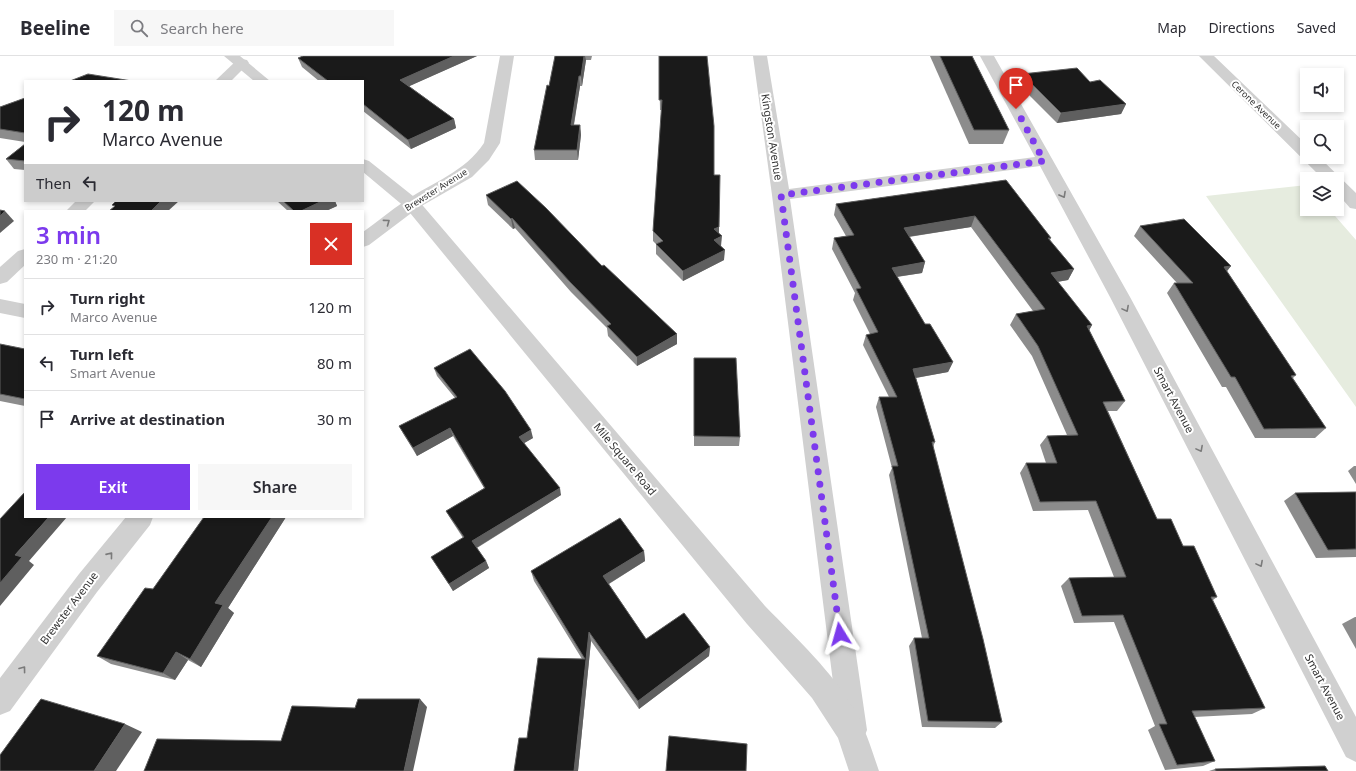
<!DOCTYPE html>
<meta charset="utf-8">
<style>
body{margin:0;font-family:"Noto Sans",sans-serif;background:#f7f7f7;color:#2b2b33;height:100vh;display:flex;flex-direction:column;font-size:15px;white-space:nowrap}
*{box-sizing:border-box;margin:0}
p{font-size:13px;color:#7c7c81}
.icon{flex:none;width:22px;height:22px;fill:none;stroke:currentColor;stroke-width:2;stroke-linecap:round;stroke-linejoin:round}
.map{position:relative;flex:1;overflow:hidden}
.panel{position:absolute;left:24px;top:154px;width:340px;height:308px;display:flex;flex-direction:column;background:#fff;border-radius:0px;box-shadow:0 2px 6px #0003}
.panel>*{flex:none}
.guide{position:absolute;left:24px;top:24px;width:340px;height:122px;border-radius:0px;box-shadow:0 2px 6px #0003;background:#fff;color:#2b2b33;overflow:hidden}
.fabs{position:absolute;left:1300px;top:12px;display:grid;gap:8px}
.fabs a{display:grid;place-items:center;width:44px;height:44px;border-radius:0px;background:#fff;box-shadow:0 2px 6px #0003;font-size:20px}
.pin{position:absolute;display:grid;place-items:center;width:34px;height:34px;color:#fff;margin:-41px -17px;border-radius:50% 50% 50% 0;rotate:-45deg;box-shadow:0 0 4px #0007}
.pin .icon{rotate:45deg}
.me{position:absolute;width:44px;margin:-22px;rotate:352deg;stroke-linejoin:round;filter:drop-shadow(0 0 3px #0008)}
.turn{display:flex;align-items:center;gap:14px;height:84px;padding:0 12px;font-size:18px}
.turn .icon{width:52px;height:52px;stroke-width:2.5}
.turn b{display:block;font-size:28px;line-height:34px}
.then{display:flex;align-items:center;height:38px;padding:0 12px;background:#0003;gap:8px;font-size:15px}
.round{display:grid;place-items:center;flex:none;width:42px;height:42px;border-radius:0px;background:#f7f7f7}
.head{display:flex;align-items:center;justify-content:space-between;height:68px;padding:0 12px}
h1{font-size:24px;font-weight:600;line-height:30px;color:#7c3aed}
.button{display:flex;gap:8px;margin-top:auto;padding:8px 12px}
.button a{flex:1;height:46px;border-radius:0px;background:#7c3aed;color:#fff;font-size:16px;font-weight:600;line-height:46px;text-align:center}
.button a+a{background:#f7f7f7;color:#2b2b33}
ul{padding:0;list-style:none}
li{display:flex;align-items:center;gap:12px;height:56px;padding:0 12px;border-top:1px solid #e1e1e2}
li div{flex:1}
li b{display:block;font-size:15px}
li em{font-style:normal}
header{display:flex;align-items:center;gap:24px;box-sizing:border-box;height:56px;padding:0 20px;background:#fff;border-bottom:1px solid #e1e1e2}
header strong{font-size:19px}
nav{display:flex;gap:22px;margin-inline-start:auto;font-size:14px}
.search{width:280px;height:36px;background:#f7f7f7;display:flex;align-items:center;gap:10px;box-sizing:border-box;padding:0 14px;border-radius:0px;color:#7c7c81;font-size:15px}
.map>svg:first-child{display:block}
</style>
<header>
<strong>Beeline</strong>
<div class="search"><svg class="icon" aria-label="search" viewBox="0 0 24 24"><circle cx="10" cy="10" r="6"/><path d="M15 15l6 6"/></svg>Search here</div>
<nav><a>Map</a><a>Directions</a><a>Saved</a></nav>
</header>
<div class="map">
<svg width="1356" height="715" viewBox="0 0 1356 715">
<rect width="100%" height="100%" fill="#fff"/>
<polygon fill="#e6ecdf" points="1307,129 1307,153 1329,153 1356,184 1356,351 1206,140"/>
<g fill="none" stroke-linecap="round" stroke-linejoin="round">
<g fill="#d0d0d0" fill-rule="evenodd">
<path d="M500 0H514L500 87 489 104 472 121 418 152 369 189 363 191V176C377 166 391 154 405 145 433 126 465 116 484 87Z"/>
<polygon points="753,0 767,0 789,133 1035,101 980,0 994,0 1130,241 1356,661 1356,706 1346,701 1110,241 1040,110 790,143 867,674 863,684 853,688 843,684 839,674 772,139"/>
<polygon points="1199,0 1214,0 1307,89 1307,101 1319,101 1356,137 1356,153 1350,152 1337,137 1337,123 1323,123"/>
<polygon points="242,3 247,4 249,7 231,25 215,25 237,4"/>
<polygon points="76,145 95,145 85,155 66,155"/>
<polygon points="25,193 25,209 7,226 0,228 0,211 18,195"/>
<polygon points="0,243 25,248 25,262 0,257"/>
<polygon points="126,461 153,461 150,469 97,536 10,655 0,659 0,622 79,518"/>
</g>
<g fill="#d0d0d0" fill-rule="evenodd">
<polygon points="224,0 240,0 270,25 254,25"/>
<path d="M363 103 369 105 418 144 765 550C797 583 832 615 855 655 866 674 872 695 879 715H849L838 682 812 642 747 568 406 152 363 116Z"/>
</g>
</g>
<g fill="#8c8c8c">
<polygon points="477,0 409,30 454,63 456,72 411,93 363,55 363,25 319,25 302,11 298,2"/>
<polygon points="555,0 592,0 591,4 586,4 582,30 580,30 574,69 580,69 581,79 578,104 535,104 534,94 549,30"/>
<polygon points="659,0 714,119 719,171 719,178 721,190 724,204 683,225 656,198 656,188 653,185 653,175 662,54 660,54"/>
<polygon points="930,0 972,0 1009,74 1003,88 969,88"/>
<polygon points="1022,18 1090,26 1126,48 1121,58 1057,67 1018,28"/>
<polygon points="25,42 25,86 0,82 0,51"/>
<polygon points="25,88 25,114 14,113 6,103"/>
<polygon points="1006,124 1051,182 1050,184 1074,213 1068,224 1057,226 1092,269 1089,274 1125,345 1117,355 1108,355 1157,463 1183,490 1217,541 1213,544 1265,652 1252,658 1194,661 1215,705 1203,710 1165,714 1148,674 1155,670 1114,566 1074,567 1061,530 1069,522 1114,521 1088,454 1033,455 1020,417 1026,407 1046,407 1040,389 1047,380 1067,379 1032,300 1010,269 1016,258 1033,255 971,171 909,181 925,206 922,217 897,221 925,268 953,306 948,316 916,322 935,386 933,391 1002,666 995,672 922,671 909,590 914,582 922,582 889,419 892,412 876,351 879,341 889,341 863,289 866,279 870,278 853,244 855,237 832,193 834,182 846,180 834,159 836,148"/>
<polygon points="486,139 677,288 637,310 608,280 607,272 571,236 515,172 513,173 488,149"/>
<polygon points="277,145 335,145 337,150 326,155 288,155"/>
<polygon points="1140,170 1231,210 1227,215 1296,319 1293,322 1326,372 1315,382 1255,382 1226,331 1222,331 1167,237 1174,227 1177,227 1134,180"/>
<polygon points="0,288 25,293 25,350 0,345"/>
<polygon points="694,311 740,381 739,390 694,390"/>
<polygon points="434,312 533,382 524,387 561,439 477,492 486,505 489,512 453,535 431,501 463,482 450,462 446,455 484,432 453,380 417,400 404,379 399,370 455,342 437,320"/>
<polygon points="1354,410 1356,410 1356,428 1348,415"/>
<polygon points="1356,436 1356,501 1316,502 1284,445 1295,437"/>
<polygon points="204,461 286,461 228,552 234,557 201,611 188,604 175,624 111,608 97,600 153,533"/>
<polygon points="644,495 645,505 609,528 646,583 710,591 709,600 639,653 591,585 578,715 527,682 582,603 534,525 531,515"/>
<polygon points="1355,561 1356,561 1356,593 1342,568"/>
<polygon points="1215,713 1328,715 1209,715"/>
</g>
<g fill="#5f5f5f">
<polygon points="454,0 477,0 403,33 400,24"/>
<polygon points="584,0 585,0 586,4 582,30 581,20"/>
<polygon points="579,20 580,30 572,79 571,69"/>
<polygon points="1126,48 1121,58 1057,67 1061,57"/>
<polygon points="454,63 456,72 411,93 408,84"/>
<polygon points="580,69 581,79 578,104 577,94"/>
<polygon points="161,145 179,145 168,155 151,155"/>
<polygon points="322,145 335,145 337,150 326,155 301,155"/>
<polygon points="5,155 14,165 0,177 0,160"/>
<polygon points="975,160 971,171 900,182 904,172"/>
<polygon points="512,162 515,172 513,173 511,163"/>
<polygon points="719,171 719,181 714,173"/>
<polygon points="722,180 721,190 713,194 714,184"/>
<polygon points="725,194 724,204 683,225 683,215"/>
<polygon points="925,206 922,217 888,222 892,212"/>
<polygon points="1231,210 1223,220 1224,211"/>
<polygon points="1074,213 1068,224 1045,228 1051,217"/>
<polygon points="1092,269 1086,280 1087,270"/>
<polygon points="677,278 677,288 637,310 637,301"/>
<polygon points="953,306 948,316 909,323 913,313"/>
<polygon points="450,372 453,380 417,400 413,392"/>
<polygon points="531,374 533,382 521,389 519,381"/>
<polygon points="560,432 561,439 476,492 472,485"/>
<polygon points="49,461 67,461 29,505 34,509 0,550 0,527 15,499"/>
<polygon points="272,461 286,461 228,552 234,557 201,611 190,603 215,547"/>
<polygon points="644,495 645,505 605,530 603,520"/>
<polygon points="486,505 489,512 453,535 449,528"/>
<polygon points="589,576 591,585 578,715 574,715"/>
<polygon points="710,591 709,600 639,653 638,645"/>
<polygon points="176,596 188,604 175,624 163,617"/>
<polygon points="420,643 427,651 413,715 404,715"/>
<polygon points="125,668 142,676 116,715 94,715"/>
</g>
<g fill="#1a1a1a" stroke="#5f5f5f">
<polygon points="303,0 454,0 400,24 454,63 408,84 363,48 363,25 328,25 298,2"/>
<polygon points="555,0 584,0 581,20 579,20 571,69 580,69 577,94 534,94 547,29 549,30"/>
<polygon points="659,0 707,0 714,70 714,119 720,119 719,171 714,173 722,180 714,184 725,194 683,215 656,188 663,185 653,175 662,44 659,44"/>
<polygon points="940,0 972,0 1009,74 974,74"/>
<polygon points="1077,12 1090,26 1100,24 1126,48 1061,57 1022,18"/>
<polygon points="88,18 132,25 70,25"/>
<polygon points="25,42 25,77 0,73 0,51"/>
<polygon points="25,88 25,105 6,103"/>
<polygon points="1006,124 1051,182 1048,182 1074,213 1051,217 1092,269 1087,270 1125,345 1103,346 1157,463 1171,463 1183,490 1194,490 1217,541 1211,541 1265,652 1192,655 1215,705 1177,709 1159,668 1167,668 1123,559 1082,560 1069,522 1126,521 1096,445 1040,446 1026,407 1057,407 1047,380 1078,379 1038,290 1016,258 1045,253 975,160 904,172 925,206 892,212 925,268 930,268 953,306 913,313 935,386 932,386 983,583 1002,666 928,665 914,582 929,582 892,410 898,410 879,341 897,341 866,279 878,276 856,233 861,232 834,182 854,179 836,148"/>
<polygon points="517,125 546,152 602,210 604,209 677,278 637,301 607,270 611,268 570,226 512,162 511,163 486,139"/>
<polygon points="116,145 161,145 151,155 109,155 115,150 112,149"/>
<polygon points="283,145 322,145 301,155 294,155"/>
<polygon points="0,154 5,155 0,160"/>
<polygon points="1184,163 1231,210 1224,211 1296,319 1291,320 1326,372 1264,373 1235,321 1231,321 1174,227 1193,227 1140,170"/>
<polygon points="0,288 25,293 25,343 0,338"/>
<polygon points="470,293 505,335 531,374 519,381 560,432 472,485 486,505 449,528 431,501 464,481 446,455 485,432 450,372 413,392 399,370 457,341 434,312"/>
<polygon points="694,302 736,302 740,381 694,380"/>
<polygon points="25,436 25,461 49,461 15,499 22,501 0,527 0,463"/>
<polygon points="1356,436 1356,493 1328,494 1295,437"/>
<polygon points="204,461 272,461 215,547 223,549 190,603 176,596 163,617 97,600 145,532 153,533"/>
<polygon points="620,462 644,495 603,520 646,583 684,557 710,591 638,645 589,576 574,715 514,715 519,682 527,682 538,602 585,603 531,515"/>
<polygon points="41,643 125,668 94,715 0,715 0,699"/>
<polygon points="358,643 420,643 404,715 144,715 157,683 281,685 292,650 355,652"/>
<polygon points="669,680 747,688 746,715 666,715"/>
<polygon points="1325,710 1328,715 1216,715 1215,713"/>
</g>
<defs><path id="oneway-chevron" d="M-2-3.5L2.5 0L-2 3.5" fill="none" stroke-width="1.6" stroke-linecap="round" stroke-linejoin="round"/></defs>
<g stroke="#7a7a7a">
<use href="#oneway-chevron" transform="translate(1063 139) rotate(61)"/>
<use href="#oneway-chevron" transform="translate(387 166) rotate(-36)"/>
<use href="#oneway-chevron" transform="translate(1126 253) rotate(62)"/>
<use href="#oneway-chevron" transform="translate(1200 393) rotate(62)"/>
<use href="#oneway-chevron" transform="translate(110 499) rotate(-51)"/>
<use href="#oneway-chevron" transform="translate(1260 508) rotate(62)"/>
<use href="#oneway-chevron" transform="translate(23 613) rotate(-53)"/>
</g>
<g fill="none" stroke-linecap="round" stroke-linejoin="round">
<polyline stroke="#7c3aed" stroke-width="7" stroke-dasharray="0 12.6" points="840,578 781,139 1044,105 1016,53"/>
</g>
<g text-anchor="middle" stroke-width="4" stroke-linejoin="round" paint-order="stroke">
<g font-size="9" fill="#333" stroke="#fff">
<text transform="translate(1256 49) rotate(44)" y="3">Cerone Avenue</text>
<text transform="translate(436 134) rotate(-32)" y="3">Brewster Avenue</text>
</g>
<g font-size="11" fill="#333" stroke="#fff">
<text transform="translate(772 81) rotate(81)" y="4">Kingston Avenue</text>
<text transform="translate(1174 344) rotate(62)" y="4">Smart Avenue</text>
<text transform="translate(625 403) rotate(50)" y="4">Mile Square Road</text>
<text transform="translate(69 552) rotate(-53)" y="4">Brewster Avenue</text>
<text transform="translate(1325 631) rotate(62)" y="4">Smart Avenue</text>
</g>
</g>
</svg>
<div class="fabs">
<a><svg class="icon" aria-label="sound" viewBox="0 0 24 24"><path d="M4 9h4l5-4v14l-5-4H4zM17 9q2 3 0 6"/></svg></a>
<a><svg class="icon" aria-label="search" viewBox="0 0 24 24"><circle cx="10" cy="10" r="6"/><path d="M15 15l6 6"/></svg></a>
<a><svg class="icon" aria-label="layers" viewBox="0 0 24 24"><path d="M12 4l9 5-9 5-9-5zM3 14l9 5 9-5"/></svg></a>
</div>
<div class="pin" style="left:1016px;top:53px;background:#d93025"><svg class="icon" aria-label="arrive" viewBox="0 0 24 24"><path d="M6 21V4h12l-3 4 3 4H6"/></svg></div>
<svg class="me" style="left:840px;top:578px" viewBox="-20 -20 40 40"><path d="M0-17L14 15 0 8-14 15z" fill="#7c3aed" stroke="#fff" stroke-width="4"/></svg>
<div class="guide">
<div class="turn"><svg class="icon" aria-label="right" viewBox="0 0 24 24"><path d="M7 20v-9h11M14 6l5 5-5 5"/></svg><div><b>120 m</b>Marco Avenue</div></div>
<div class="then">Then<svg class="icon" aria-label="left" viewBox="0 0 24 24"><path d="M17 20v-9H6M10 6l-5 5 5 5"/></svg></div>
</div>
<section class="panel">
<div class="head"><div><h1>3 min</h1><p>230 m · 21:20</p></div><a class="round" style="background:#d93025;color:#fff"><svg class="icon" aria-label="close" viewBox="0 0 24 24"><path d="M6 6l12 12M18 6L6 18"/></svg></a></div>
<ul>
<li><svg class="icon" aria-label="right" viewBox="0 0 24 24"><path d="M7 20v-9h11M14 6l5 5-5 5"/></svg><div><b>Turn right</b><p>Marco Avenue</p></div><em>120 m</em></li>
<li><svg class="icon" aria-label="left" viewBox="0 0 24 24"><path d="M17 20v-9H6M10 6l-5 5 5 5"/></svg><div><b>Turn left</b><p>Smart Avenue</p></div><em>80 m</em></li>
<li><svg class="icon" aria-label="arrive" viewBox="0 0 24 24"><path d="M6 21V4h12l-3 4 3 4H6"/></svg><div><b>Arrive at destination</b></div><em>30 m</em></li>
</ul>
<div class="button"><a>Exit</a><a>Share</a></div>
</section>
</div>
